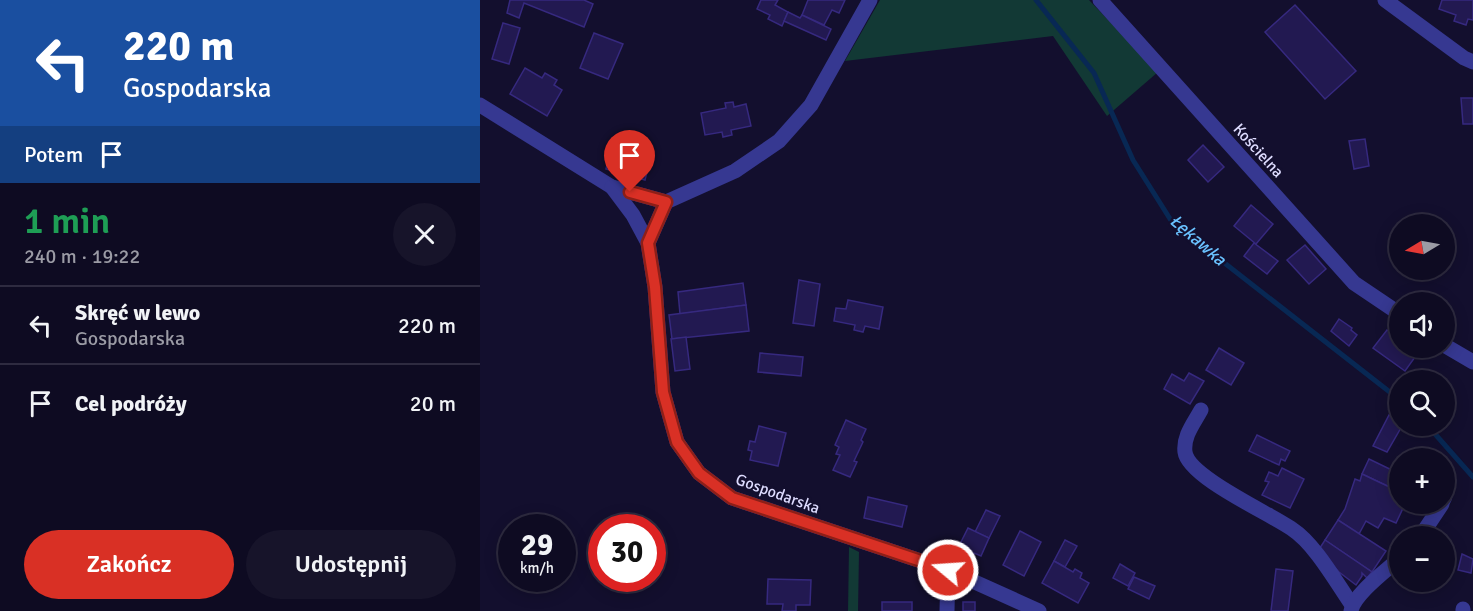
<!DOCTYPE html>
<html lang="pl">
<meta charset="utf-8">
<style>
body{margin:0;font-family:Signika,sans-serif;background:#17142a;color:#f1f3f6;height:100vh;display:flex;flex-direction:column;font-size:22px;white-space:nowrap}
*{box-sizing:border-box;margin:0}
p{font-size:20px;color:#9b9ba5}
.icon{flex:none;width:33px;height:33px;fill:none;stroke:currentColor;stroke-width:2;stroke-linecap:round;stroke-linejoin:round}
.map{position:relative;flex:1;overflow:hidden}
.panel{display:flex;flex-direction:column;background:#0e0b22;width:480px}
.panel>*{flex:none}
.guide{background:#1a4fa0;color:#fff;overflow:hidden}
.needle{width:39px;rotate:260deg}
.fabs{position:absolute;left:909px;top:214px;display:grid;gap:12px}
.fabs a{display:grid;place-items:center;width:66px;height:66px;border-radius:50%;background:#0e0b22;box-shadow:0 3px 15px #0003,0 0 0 2px #2e2b40;font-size:30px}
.speed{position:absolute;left:18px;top:514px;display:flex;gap:12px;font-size:30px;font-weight:700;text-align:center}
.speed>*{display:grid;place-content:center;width:78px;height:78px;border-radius:50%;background:#0e0b22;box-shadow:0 3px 15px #0003,0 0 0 2px #2e2b40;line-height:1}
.speed small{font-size:15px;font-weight:400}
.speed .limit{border:9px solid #d22;background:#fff;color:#111}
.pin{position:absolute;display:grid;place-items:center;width:51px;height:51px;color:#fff;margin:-62px -26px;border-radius:50% 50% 50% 0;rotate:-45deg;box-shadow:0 0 6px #0007}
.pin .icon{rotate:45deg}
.me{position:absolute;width:66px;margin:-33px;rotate:288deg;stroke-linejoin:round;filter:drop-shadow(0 0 4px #0008)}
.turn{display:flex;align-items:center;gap:21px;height:126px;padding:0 24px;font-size:27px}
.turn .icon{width:78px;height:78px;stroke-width:2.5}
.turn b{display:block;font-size:42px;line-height:51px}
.then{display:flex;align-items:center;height:57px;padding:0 24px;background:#0003;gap:12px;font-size:22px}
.round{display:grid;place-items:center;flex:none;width:63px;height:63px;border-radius:32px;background:#17142a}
.headline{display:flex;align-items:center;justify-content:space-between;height:102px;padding:0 24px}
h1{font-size:36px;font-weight:600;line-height:45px;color:#1e9e55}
.primary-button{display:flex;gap:12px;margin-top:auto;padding:12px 24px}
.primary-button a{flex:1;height:69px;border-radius:36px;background:#d93025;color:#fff;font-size:24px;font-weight:600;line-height:69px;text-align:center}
.primary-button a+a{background:#17142a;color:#f1f3f6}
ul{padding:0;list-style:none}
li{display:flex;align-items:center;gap:18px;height:78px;padding:0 24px;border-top:2px solid #2e2b40}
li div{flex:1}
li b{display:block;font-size:22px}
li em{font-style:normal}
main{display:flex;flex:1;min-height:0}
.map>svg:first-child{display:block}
</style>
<main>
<section class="panel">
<div class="guide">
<div class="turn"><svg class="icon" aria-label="left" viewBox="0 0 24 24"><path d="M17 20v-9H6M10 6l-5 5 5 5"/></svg><div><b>220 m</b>Gospodarska</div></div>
<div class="then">Potem<svg class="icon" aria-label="arrive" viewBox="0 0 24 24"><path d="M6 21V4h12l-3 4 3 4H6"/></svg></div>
</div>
<div class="headline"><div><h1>1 min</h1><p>240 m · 19:22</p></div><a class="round"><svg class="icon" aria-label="close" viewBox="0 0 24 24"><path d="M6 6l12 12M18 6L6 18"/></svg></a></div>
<ul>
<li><svg class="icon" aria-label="left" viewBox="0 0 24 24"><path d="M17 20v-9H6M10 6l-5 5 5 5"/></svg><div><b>Skręć w lewo</b><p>Gospodarska</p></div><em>220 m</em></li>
<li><svg class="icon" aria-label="arrive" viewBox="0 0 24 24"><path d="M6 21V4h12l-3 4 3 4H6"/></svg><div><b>Cel podróży</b></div><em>20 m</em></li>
</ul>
<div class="primary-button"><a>Zakończ</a><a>Udostępnij</a></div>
</section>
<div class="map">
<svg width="993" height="611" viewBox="0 0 993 611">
<rect width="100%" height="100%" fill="#130f2e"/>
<g fill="#123935">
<polygon points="400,0 609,0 678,72 627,116 573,36 365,61"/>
<polygon points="369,547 379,552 378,611 368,611"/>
</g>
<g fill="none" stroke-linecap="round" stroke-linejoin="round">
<g stroke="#082854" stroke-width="5">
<polyline points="556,0 614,73 653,160 692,222 920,400"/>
<polyline points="948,426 993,477"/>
</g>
</g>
<g fill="#221951" stroke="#36297f" stroke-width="1.5">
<polygon points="30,0 104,0 113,4 104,27 44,3 39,18 27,13"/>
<polygon points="281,0 298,0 295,5 308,12 302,26 288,19 290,15 277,9"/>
<polygon points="328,0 365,0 359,13 352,10 344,25 322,15"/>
<polygon points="962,0 993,0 993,20 988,19 986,25 974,21 976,15 959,9"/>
<polygon points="815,5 876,71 845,99 785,32"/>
<polygon points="308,12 320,18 322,15 351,29 346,40 304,21"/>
<polygon points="23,23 40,28 29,64 12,59"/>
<polygon points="114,33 143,44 128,79 100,68"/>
<polygon points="45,68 62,78 65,73 77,80 74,85 82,90 67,116 30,94"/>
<polygon points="981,98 993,98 993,124 983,124"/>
<polygon points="253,102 254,107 266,104 271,126 251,130 252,135 243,137 242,132 225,135 221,113 246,108 245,103"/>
<polygon points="885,139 889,166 874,169 869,141"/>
<polygon points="723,145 744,167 728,182 708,160"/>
<polygon points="131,150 150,155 151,151 157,152 156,157 170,160 165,180 126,169"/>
<polygon points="771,205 793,224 776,244 754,226"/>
<polygon points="774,243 798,261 787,274 764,256"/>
<polygon points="825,245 846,269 829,284 807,260"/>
<polygon points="319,280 340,284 334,326 313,323"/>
<polygon points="263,283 266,305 200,314 198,292"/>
<polygon points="368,300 403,307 399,329 385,326 383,332 374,330 375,325 354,321 356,308 366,309"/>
<polygon points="266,305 269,331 192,339 189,315"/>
<polygon points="859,319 872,328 871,330 877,335 869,346 851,331"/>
<polygon points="907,330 920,339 920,348 932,348 938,353 925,371 893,348"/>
<polygon points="206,337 210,369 195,371 191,339"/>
<polygon points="739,348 764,363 751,385 726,370"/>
<polygon points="280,353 323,357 321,376 278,372"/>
<polygon points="709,373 724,381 710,404 684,389 692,374 704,381"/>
<polygon points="909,415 920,420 920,426 922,426 907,452 893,446"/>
<polygon points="366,420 386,429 381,440 383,442 374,461 377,462 370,477 353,470 360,455 356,454 359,447 355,445"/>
<polygon points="279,426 306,433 298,466 270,460 272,451 268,450 270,441 275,442"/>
<polygon points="777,435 810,451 805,461 801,459 799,465 769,451"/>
<polygon points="889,459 920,474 920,492 882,474"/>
<polygon points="802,468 824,479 810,508 782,495 789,482 785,481 789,472 798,476"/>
<polygon points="882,474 920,492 920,504 925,504 916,523 904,518 898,528 886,521 879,534 858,520 865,509 875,479 880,481"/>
<polygon points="388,497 427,506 422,527 384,518"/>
<polygon points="506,510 520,516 509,538 495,532"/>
<polygon points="858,520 906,551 892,572 845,540"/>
<polygon points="488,528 509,538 501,556 494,553 491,558 484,554 486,550 479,546"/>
<polygon points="540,531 561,542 544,576 523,565"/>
<polygon points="585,540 597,546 585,567 574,561"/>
<polygon points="845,540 892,572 887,578 882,573 882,576 876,585 859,572 838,551"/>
<polygon points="982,554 993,559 991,573 978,570"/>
<polygon points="574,561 593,572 595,569 602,573 600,578 609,583 598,603 562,583"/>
<polygon points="640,564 655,573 648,586 633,578"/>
<polygon points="796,569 813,571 808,611 791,611"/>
<polygon points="654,577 675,586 669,599 648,589"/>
<polygon points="288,579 331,580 330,605 316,605 316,611 302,611 303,604 287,604"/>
<rect x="402" y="602" width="30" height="9"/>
<rect x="483" y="602" width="12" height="9"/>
</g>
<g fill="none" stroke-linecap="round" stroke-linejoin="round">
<g stroke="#363891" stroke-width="15">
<polyline points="620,0 874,283 920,314"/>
<polyline points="905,0 984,58 993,62"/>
<polyline points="0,105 132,187 186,202 255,171 299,141 331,105 390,0"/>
<polyline points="132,187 153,215 168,243 175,287 183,392 197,442 219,473 252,498 468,570 559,611"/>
<polyline points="168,243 186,202"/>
<polyline points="964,345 993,362"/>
<path d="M721 410C714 423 703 436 705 452 708 477 791 514 812 529 835 544 856 582 872 605"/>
<polyline points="964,499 969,481"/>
<polyline points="940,537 962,504"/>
<polyline points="467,611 468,570"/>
<path d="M871 611C874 594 907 570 920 558"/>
<polyline points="983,611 983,609"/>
</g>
</g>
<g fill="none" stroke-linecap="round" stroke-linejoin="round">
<g stroke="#8d1f18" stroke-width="15">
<polyline id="route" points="150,192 186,202 168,243 175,287 183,392 197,442 219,473 252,498 468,570"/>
</g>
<use href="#route" stroke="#d93025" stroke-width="10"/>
</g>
<g text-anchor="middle" stroke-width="5" stroke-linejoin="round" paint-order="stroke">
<g font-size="16" fill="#dedcff" stroke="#130f2e">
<text transform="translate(779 150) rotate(48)" y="6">Kościelna</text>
<text transform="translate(298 493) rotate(20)" y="6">Gospodarska</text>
</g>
<g font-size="18" font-style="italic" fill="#6ac2ff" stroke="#130f2e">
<text transform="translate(718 240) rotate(41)" y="6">Łękawka</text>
</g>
</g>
</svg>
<div class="fabs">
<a><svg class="needle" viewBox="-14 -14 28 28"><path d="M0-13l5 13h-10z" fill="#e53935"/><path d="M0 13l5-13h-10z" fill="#9b9ba5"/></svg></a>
<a><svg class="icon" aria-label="sound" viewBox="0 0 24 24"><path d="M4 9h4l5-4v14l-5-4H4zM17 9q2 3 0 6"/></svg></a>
<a><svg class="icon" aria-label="search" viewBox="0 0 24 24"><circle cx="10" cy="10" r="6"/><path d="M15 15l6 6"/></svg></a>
<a>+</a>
<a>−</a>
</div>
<div class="speed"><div>29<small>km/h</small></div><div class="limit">30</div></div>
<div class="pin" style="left:150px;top:192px;background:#d93025"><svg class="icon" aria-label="arrive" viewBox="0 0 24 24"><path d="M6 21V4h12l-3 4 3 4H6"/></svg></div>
<svg class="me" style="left:468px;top:570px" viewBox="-20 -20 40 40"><circle r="17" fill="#d93025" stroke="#fff" stroke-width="3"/><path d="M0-11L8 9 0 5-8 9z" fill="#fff"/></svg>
</div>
</main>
